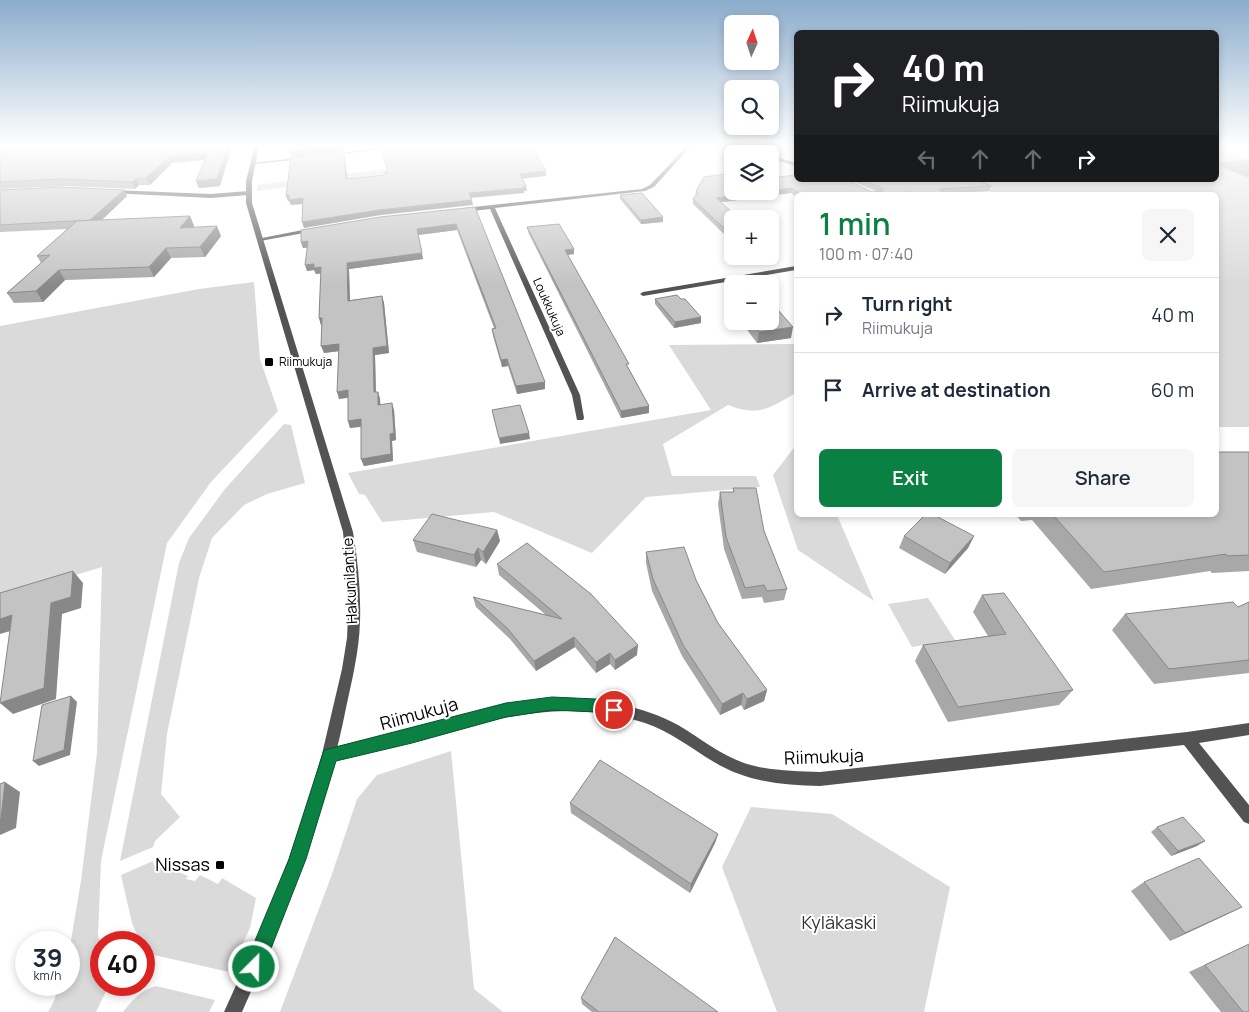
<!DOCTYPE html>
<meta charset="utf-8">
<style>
body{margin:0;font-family:Manrope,sans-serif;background:#f6f6f7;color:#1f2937;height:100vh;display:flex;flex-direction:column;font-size:19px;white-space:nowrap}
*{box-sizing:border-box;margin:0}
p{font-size:16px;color:#747a83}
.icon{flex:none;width:28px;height:28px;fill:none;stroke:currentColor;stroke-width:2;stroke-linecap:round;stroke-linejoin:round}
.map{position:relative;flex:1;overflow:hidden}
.sheet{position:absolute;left:794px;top:192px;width:425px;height:325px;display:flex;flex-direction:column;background:#fff;border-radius:8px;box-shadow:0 2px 8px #0003}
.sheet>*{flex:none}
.top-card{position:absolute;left:794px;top:30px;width:425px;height:152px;border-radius:8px;box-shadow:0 2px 8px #0003;background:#202124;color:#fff;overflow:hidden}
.needle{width:32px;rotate:3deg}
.controls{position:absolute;left:724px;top:15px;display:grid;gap:10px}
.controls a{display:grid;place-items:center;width:55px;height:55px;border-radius:8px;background:#fff;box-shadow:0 2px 8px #0003;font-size:25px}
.speed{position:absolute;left:15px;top:931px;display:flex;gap:10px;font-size:25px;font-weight:700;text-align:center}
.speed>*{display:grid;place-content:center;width:65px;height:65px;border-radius:50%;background:#fff;box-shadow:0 2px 8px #0003;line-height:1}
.speed small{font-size:12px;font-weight:400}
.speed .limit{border:8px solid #d22;background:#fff;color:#111}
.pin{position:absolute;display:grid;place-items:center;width:42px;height:42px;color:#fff;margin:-21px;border:2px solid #fff;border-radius:50%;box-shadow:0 1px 5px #0007}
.me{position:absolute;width:55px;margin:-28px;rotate:23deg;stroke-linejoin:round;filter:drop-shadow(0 0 4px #0008)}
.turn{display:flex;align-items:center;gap:18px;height:105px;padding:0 25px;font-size:22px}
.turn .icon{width:65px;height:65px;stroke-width:2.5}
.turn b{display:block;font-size:35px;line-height:42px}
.lanes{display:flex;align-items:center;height:48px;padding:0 25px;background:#0003;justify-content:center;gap:25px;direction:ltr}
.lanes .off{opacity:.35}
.round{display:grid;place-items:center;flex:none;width:52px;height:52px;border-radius:8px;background:#f6f6f7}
.headline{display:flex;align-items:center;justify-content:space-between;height:85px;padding:0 25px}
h1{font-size:30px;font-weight:600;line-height:38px;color:#0b8043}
.action{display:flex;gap:10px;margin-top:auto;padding:10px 25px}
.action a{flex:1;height:58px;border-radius:8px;background:#0b8043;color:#fff;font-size:20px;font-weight:600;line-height:58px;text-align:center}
.action a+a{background:#f6f6f7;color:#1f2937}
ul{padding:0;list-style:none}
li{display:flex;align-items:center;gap:15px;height:75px;padding:0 25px;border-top:1px solid #e0e1e3}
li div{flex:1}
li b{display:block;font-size:19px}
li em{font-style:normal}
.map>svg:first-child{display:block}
</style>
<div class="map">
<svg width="1249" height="1012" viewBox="0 0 1249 1012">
<rect width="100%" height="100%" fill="#fff"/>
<g fill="#dadada">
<polygon points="497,145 519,145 433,167 257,191 257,185 424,164"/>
<polygon points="1216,148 1238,153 1246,159 1216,163"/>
<polygon points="1216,165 1249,178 1249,427 1216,427 1216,195 996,195 972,180 1216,180"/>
<polygon points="254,282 260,359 278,411 211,482 167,543 101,861 98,936 101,944 101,985 109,985 96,1012 48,1012 54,1001 59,985 69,985 69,952 81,881 97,753 102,567 0,598 0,326 199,289"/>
<path d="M796 344V393C770 408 758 417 728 405L663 444 672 476H756L760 487 646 497 592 553 494 512 382 522 365 495 359 494 348 473 711 410 669 345Z"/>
<polygon points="284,424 291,425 305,483 267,494 244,505 212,538 199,578 167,734 161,794 180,817 155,841 153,847 120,861 179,563 189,538 225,489"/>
<polygon points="796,445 796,515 837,515 874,601 798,550 773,475"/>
<polygon points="928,598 955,640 912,647 888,604"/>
<polygon points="451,751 474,989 503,1012 280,1012 331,877 357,799 377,775"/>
<polygon points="751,807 832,814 950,887 924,1012 777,1012 722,867"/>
<polygon points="153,861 154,865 164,870 166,867 188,876 186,879 195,881 200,875 218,884 222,878 256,898 250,928 229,972 154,955 144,945 144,942 140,941 132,923 121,875"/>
<path d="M156 986 215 1000 209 1012H123C133 999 140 991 156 986Z"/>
</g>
<polygon fill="#a1a1a1" points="1246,159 1249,160 1249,178 1216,165 1216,163"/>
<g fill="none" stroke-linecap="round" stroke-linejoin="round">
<g fill="#535353" fill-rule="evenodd">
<polygon points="398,145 408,145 331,156 329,155"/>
<polygon points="688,145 692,145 654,187 645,191 495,208 580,395 584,418 583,420 577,420 572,395 490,209 464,212 461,210 464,208 642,189 650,185"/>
<polygon points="736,145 742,145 766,154 759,154"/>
<polygon points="770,155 796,163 796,166 770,158"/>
<polygon points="304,157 306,159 253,164 251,163"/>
<polygon points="113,190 211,194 248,191 251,193 248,195 211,198 111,193 111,191"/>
<polygon points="313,228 316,230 315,231 260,241 257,239"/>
<polygon points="796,266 796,270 643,296 640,294 643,292"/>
<path d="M560 699C601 700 642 705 678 725 700 738 721 755 744 763 768 771 795 771 820 772L1187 732 1249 723V735L1199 743 1249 805V824L1244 822 1184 745 820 786C782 785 747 782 714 762 692 749 670 731 645 723 563 697 498 718 418 740 389 748 360 754 330 762L325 760 323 755 325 750 330 748 505 706Z"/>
</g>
<path fill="#535353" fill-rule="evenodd" d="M255 145H259L252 181V203L353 532C358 562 361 592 360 622 359 652 352 680 346 708 325 814 285 914 242 1012H224L259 934 286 867 311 792 322 754 342 669 347 638 349 592 343 532 246 203V181Z"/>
</g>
<g fill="#a8a8a8">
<polygon points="0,145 232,145 220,186 199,188 196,181 205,160 172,163 150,185 139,185 135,189 66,186 0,189"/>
<polygon points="788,145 796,145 796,149"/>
<polygon points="779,177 872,192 876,191 850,180 977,180 991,186 989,191 946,194 948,195 796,195 796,197 791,193 721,202 732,219 732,238 730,240 693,204 693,199 695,196 696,191"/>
<polygon points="0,190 127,196 102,220 190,216 194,226 193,227 221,236 205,257 171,258 154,277 65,280 43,302 14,303 7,293 41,263 37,256 67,229 0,232"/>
<polygon points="620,195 663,217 663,222 641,224 620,199"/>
<polygon points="475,207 545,389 517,394 508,366 502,367 493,336 492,329 494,328 457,230 418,235 423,259 349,269 350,300 382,296 384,303 389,353 375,355 376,392 378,392 380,399 380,405 394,410 396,440 392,441 393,461 364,466 361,459 361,427 350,428 348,421 348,398 339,399 338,351 324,353 322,325 321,325 319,318 321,273 316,274 314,270 307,271 307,248 303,248 301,242"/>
<polygon points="527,227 574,254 568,255 649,406 649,413 621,418 528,232"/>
<polygon points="726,283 732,284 732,302 725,294"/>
<polygon points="655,299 701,323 674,328 655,304"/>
<polygon points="742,321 770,321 791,338 757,343 742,323"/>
<polygon points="1249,452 1249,571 1212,573 1210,571 1091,589 1032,520 1021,521 1016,515 1216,515"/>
<polygon points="733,488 764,531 787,589 784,600 764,603 762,597 742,599 724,549 718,504 720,492 733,492"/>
<polygon points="497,530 500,541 486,564 481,560 476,567 417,552 413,540"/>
<polygon points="904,536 974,536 968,548 945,574 899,548"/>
<polygon points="646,552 696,580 718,623 767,690 764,701 744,710 741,705 720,715 682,656 652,591 646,563"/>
<polygon points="497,564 637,655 615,670 610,664 596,673 575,647 536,671 510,639 476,607 473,597 546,615 499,575"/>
<polygon points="982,595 1073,690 1059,705 948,722 915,661 923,645 988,636 973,612"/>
<polygon points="1249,602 1249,673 1154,684 1112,630 1125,614 1238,607"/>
<polygon points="570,803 718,834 715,843 690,893 571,813"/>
<polygon points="1157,827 1197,846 1171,856 1151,832"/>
<polygon points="1144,882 1242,907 1170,941 1131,891"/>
<polygon points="1249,944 1249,1012 1221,1012 1189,972"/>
<polygon points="581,998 718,1012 592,1012 582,1004"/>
</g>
<g fill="#888">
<polygon points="228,145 232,145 220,186 199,188 196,181"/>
<polygon points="343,145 344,145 344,151 292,157 290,152"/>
<polygon points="380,145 392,145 380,147"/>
<polygon points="344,152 345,156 348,184 346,179"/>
<polygon points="208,153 210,159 172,163 150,185 146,178 170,156"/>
<polygon points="546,171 546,176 521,179 520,174"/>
<polygon points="136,179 139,185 135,189 132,182"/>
<polygon points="526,186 527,191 524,191 524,193 470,198 469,193"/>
<polygon points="792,188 791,193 716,203 716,198"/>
<polygon points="124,190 127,196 93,228 90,221"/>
<polygon points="289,195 303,198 305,204 291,205 289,201 288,201 286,196"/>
<polygon points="472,200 473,205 381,215 304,228 302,222 379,210"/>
<polygon points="190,216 194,226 184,237 180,228"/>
<polygon points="663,217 663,222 641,224 641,220"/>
<polygon points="456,224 457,230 418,235 417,229"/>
<polygon points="217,226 221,236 205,257 200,247"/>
<polygon points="732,233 732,238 730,240 731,235"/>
<polygon points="308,241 310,247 303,248 301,242"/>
<polygon points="166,248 171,258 154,277 149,267"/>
<polygon points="574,249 574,254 565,255 565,250"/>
<polygon points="422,253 423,259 349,269 350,307 348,301 347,263"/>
<polygon points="314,264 321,267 323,273 316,274 314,270 307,271 305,265"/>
<polygon points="59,270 65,280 43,302 36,291"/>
<polygon points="382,296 384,303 389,353 375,355 376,399 374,392 373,348"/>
<polygon points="701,317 701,323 674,328 675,322"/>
<polygon points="319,318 322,318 325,325 321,325"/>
<polygon points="793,327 791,338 757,343 759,332"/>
<polygon points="339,344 341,351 324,353 321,346"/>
<polygon points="507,359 508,366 502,367 501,360"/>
<polygon points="545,382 545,389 517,394 516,386"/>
<polygon points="348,390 350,397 339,399 337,392"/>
<polygon points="378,392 380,399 381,412 378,405"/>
<polygon points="392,403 394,410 396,440 392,441 393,461 364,466 361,459 390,434"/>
<polygon points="649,406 649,413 621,418 621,411"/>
<polygon points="361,419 364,426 350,428 348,421"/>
<polygon points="529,433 530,439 500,444 499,438"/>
<polygon points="497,530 500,541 486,564 483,552"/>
<polygon points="974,536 968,548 945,574 950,563"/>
<polygon points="478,548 481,560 476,567 474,555"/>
<polygon points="73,571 83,583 81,608 62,614 56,699 13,714 0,703 51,603"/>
<polygon points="12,615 24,627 0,634 0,619"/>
<polygon points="574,637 575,647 536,671 534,661"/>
<polygon points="638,645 637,655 615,670 615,660"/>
<polygon points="610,653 610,664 596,673 596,662"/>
<polygon points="767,690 764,701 744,710 747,699"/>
<polygon points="743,693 741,705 720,715 722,704"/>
<polygon points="71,696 77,702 70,755 39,766 33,761"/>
<polygon points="5,782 20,792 16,828 0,835 0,819"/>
<polygon points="718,834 715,843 690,893 691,884"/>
<polygon points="1205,841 1197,846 1171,856 1178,851"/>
<polygon points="1242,907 1226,915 1170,941 1185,933"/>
</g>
<g fill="#c3c3c3" stroke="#888">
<polygon points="0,145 228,145 217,179 196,181 208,153 170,156 146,178 136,179 132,182 62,179 0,182"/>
<polygon points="289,145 343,145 343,146 290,152"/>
<polygon points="394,145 515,145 518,149 533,148 546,171 520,174 526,186 523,186 524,188 469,193 472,200 379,210 302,222 303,198 289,200 289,195 286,196 291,157 344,152 346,179 384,175 384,173 388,173 381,147"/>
<polygon points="770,172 779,177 796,175 796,180 847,180 872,192 883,191 882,188 863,180 977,180 991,186 939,189 948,195 914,195 910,192 870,195 801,195 792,188 770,191"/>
<polygon points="732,173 732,191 766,191 716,198 740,219 732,219 732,233 731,235 693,199 698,193 696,191 704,177"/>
<polygon points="62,187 124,190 90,220 0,225 0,190"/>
<polygon points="642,193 663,217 641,220 620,195"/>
<polygon points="475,207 545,382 516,386 507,359 501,360 492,329 496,328 456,224 417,229 422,253 347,263 348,301 382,296 387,346 373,348 374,392 378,392 378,405 392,403 394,433 390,434 391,454 361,459 361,419 348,421 348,390 337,392 339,344 321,346 322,318 319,318 321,267 314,268 314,264 305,265 308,241 301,242 301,230 380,217"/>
<polygon points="190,216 180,228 217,226 200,247 166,248 149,267 59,270 36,291 7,293 50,255 37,256 77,221"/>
<polygon points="559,224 574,249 565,250 629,364 626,364 649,406 621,411 527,227"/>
<polygon points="752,280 756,284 732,284 732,290 726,283"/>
<polygon points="677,295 681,299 685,299 701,317 675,322 655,299"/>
<polygon points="770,301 793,327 759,332 750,321 770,321"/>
<polygon points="520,405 529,433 499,438 492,410"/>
<polygon points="1216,452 1249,452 1249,555 1227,556 1226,554 1104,572 1053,515 1216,515"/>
<polygon points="733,488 756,488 764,531 787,589 767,591 764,585 745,588 726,537 720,492 734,492"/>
<polygon points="432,514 497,530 483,552 478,548 474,555 413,540"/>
<polygon points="925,515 934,515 974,536 950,563 904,536"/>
<polygon points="527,543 591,594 638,645 615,660 610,653 596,662 574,637 534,661 508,629 473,597 562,619 497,564"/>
<polygon points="684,547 696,580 718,623 767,690 747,699 743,693 722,704 683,645 653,579 646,552"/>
<polygon points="73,571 71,597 51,603 44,688 0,703 12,615 0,619 0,593"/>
<polygon points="1004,593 1073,690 958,707 923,645 1006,634 982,595"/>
<polygon points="1233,602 1238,607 1249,602 1249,660 1169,669 1125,614"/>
<polygon points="71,696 64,750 33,761 42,705"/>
<polygon points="600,760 718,834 691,884 570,803"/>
<polygon points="5,782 1,819 0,819 0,784"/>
<polygon points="1183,817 1205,841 1178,851 1157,827"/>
<polygon points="1199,858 1242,907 1185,933 1144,882"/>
<polygon points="615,937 718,1012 599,1012 581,998"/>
<polygon points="1249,944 1249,1012 1243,1012 1205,965"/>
</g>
<linearGradient id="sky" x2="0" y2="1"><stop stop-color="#8baccc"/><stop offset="0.51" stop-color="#fff"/><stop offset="1" stop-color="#fff" stop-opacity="0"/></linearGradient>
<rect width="1249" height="286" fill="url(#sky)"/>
<polygon fill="#0b8043" stroke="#07532c" points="552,697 596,699 619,705 621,710 619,715 614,716 596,712 552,710 506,717 412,743 336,761 306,859 261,974 254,977 247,974 244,967 289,859 324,750 506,703"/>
<g fill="#000" stroke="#fff" stroke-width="2">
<rect x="264" y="357" width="10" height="10" rx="2.5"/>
<rect x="215" y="860" width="10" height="10" rx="2.5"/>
</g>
<g text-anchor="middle" stroke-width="4" stroke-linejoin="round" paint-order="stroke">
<g font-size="12" fill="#000" stroke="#fff">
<text transform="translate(549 307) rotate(66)" y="4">Loukkukuja</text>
</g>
<g font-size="12" fill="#000" stroke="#fff" text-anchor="start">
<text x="279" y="366">Riimukuja</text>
</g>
<g font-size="15" fill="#000" stroke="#fff">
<text transform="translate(350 581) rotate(-93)" y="5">Hakunilantie</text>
</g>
<g font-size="18" fill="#000" stroke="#fff">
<text transform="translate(419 714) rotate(-15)" y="6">Riimukuja</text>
<text transform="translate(824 757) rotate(-2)" y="6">Riimukuja</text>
</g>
<g font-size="18" fill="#000" stroke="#fff" text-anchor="end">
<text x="210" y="871">Nissas</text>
</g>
<g font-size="18" fill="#313131" stroke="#fff">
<text x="839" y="929">Kyläkaski</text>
</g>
</g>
</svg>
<div class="controls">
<a><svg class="needle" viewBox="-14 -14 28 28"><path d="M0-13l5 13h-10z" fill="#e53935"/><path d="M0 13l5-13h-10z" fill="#747a83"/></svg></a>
<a><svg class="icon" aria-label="search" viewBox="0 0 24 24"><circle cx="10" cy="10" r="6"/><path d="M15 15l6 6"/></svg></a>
<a><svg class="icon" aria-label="layers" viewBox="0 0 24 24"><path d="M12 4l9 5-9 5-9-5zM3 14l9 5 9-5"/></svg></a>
<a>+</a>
<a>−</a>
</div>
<div class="speed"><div>39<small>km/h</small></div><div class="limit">40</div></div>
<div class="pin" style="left:614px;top:710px;background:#d93025"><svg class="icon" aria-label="arrive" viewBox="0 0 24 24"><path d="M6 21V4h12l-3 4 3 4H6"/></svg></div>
<svg class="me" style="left:254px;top:967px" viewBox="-20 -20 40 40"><circle r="17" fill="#0b8043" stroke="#fff" stroke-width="3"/><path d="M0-11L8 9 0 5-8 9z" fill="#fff"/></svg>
<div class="top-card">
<div class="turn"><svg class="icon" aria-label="right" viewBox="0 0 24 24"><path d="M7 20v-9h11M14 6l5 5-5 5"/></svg><div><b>40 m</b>Riimukuja</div></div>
<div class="lanes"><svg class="icon off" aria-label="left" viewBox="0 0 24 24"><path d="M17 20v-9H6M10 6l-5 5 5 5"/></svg><svg class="icon off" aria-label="ahead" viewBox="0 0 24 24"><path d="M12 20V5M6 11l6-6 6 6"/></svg><svg class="icon off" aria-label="ahead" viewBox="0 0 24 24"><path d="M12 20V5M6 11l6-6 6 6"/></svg><svg class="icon" aria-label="right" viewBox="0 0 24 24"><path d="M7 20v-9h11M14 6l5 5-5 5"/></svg></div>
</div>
<section class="sheet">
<div class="headline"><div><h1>1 min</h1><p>100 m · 07:40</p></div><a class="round"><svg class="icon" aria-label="close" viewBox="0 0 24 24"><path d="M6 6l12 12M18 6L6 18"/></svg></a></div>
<ul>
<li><svg class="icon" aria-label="right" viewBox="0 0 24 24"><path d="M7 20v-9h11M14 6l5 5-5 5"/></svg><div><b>Turn right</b><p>Riimukuja</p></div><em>40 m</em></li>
<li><svg class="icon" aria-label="arrive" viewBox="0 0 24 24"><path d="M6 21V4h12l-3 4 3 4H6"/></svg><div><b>Arrive at destination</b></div><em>60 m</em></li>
</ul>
<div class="action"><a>Exit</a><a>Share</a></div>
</section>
</div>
